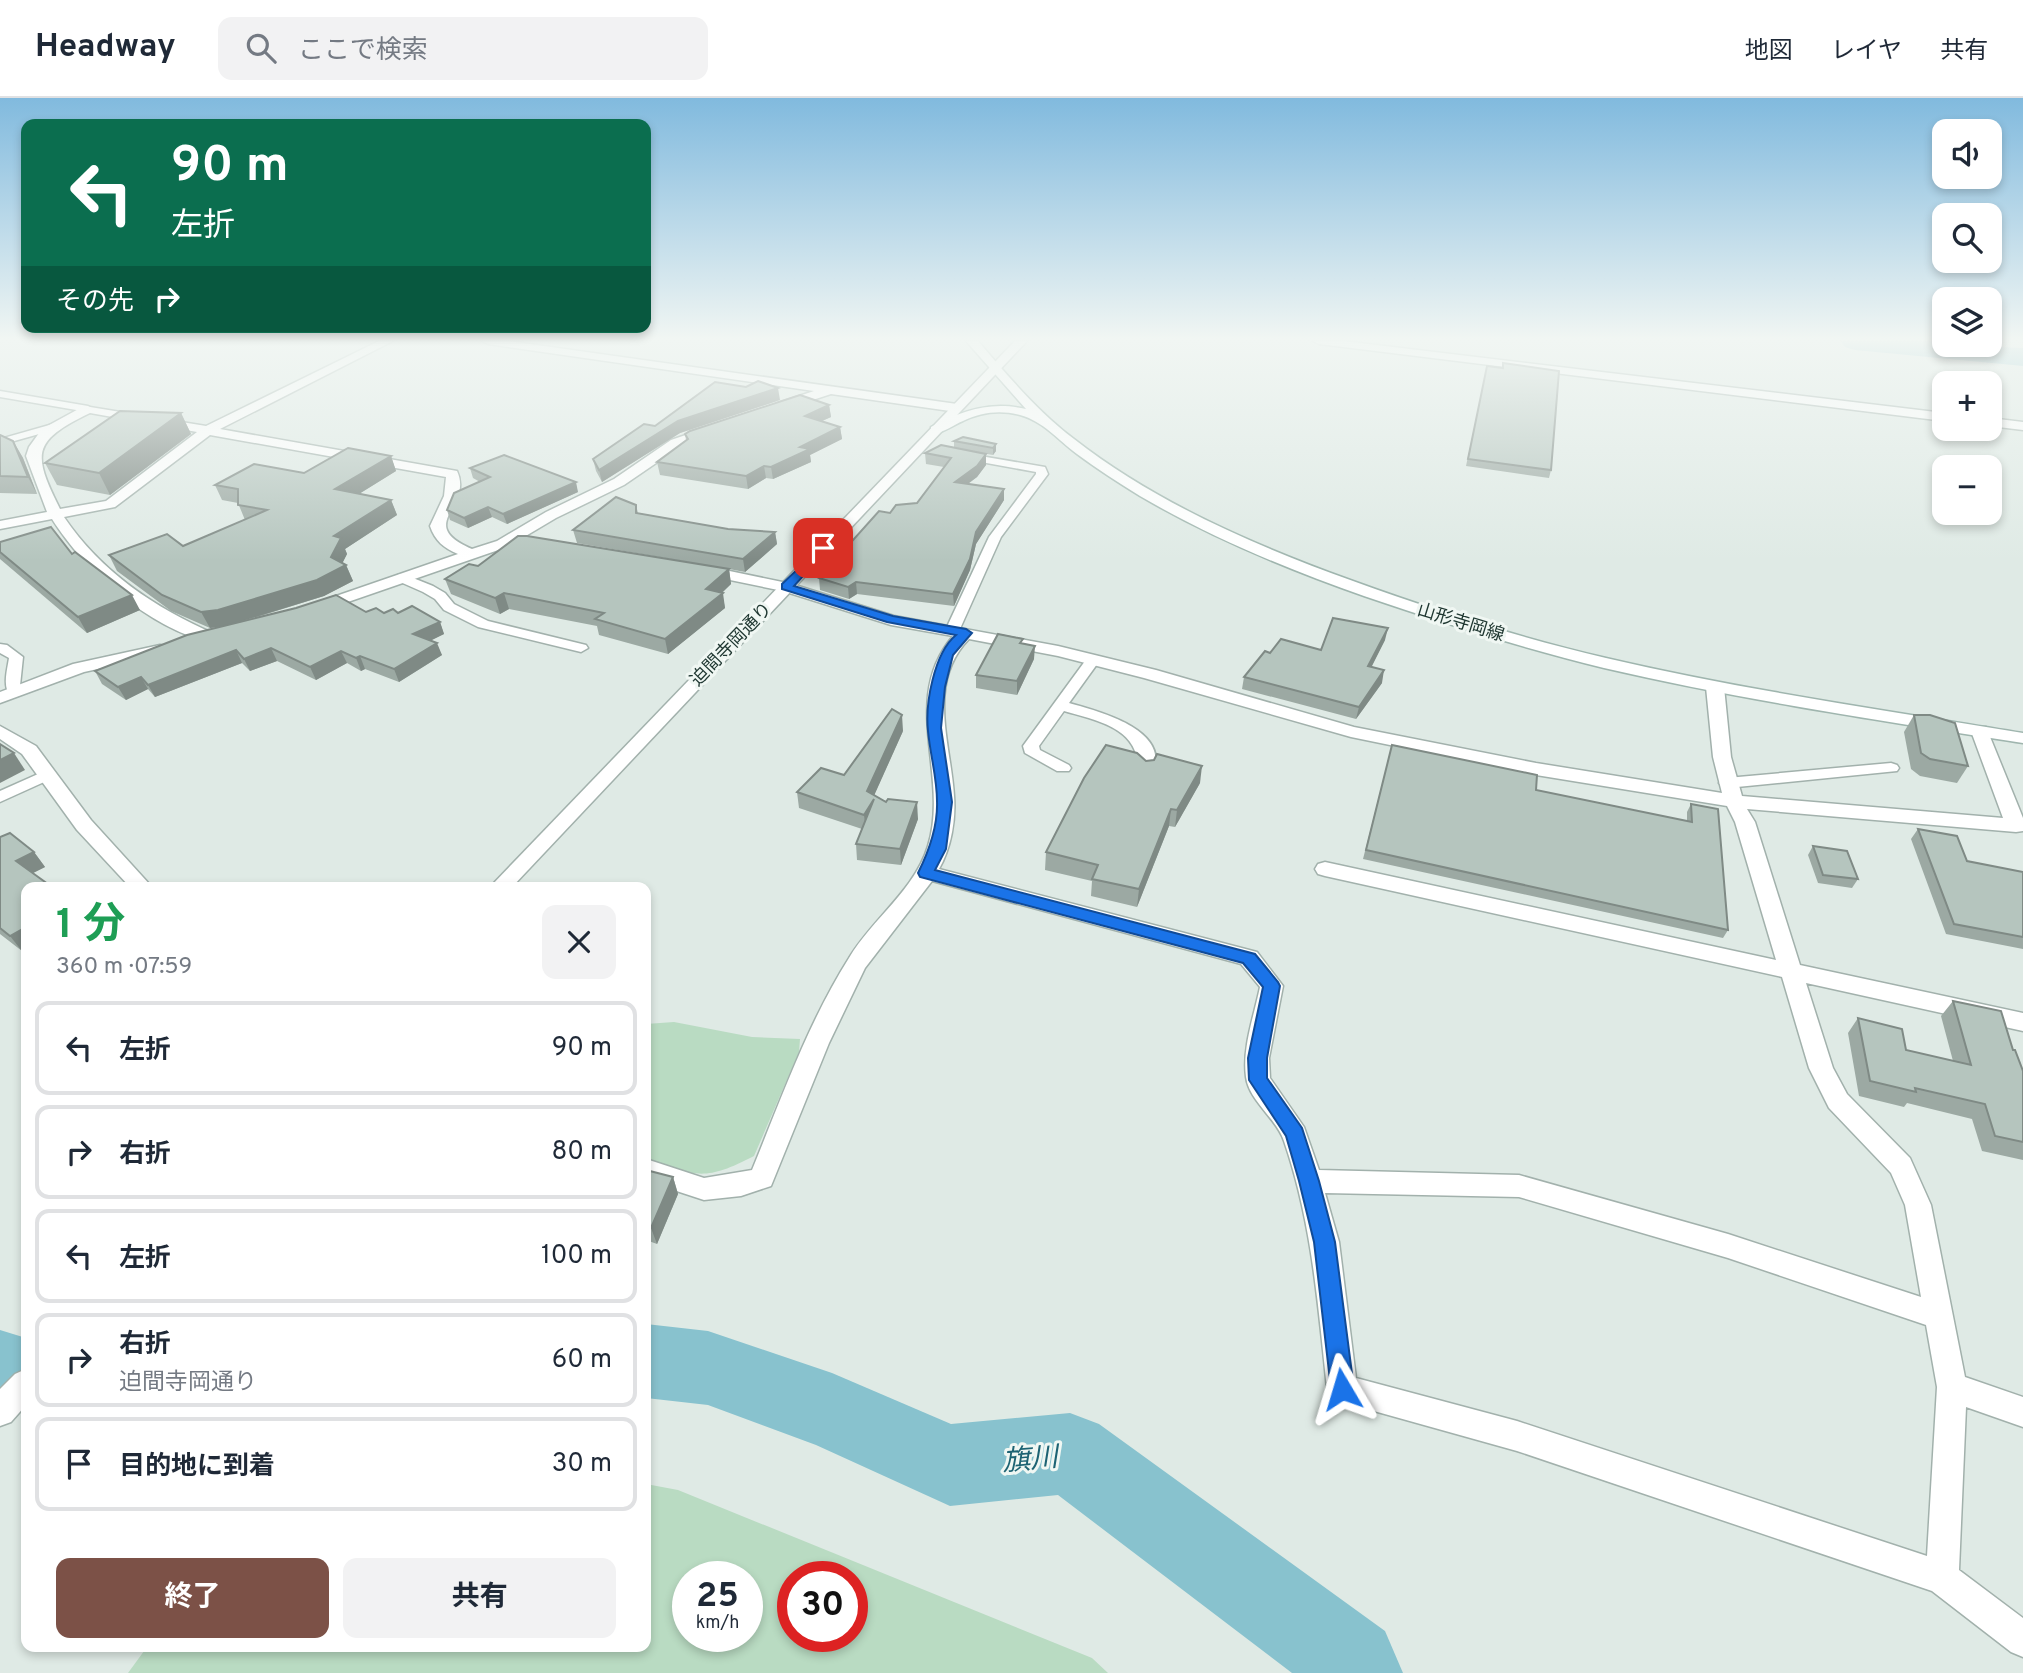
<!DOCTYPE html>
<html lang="ja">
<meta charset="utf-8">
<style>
body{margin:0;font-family:Overpass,"Noto Sans JP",sans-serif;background:#f2f2f3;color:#1f2937;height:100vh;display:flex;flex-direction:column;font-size:26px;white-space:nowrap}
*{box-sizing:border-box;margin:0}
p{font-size:23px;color:#747a83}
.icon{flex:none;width:38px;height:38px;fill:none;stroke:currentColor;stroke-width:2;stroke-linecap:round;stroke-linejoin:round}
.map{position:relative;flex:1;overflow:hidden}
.sheet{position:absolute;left:21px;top:784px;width:630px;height:770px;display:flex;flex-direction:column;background:#fff;border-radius:14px;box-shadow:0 4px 10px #0003}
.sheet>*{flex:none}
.hud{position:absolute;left:21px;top:21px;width:630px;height:214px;border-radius:14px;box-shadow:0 4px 10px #0003;background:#0b6e4f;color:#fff;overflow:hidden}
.controls{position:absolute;left:1932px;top:21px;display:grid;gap:14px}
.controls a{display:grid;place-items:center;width:70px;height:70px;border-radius:14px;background:#fff;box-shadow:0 4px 10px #0003;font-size:35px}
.speed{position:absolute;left:672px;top:1463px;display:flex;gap:14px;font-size:35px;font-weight:700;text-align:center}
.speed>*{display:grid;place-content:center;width:91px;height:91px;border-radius:50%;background:#fff;box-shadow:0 4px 10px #0003;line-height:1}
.speed small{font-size:18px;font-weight:400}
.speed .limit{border:10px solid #d22;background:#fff;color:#111}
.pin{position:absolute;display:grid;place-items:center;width:60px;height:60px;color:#fff;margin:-30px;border-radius:14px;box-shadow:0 4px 10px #0006}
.me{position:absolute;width:77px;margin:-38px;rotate:353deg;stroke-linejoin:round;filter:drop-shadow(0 0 5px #0008)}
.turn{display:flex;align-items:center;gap:24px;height:147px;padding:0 35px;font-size:32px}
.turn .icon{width:91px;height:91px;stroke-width:2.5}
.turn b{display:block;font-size:49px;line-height:60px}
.then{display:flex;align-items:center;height:66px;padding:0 35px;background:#0003;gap:14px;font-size:26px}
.round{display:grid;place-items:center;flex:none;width:74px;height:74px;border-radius:14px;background:#f2f2f3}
.summary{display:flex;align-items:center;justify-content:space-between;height:119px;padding:0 35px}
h1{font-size:42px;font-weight:700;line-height:52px;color:#1e9e55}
.primary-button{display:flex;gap:14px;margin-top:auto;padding:14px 35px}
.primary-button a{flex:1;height:80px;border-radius:14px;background:#7c5147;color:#fff;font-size:28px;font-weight:700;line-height:80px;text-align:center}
.primary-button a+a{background:#f2f2f3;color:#1f2937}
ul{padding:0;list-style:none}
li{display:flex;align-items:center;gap:21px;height:94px;margin:0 14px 10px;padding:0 21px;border:4px solid #e0e1e3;border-radius:14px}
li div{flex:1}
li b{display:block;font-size:26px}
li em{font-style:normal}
header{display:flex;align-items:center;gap:42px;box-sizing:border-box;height:98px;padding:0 35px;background:#fff;border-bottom:2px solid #e0e1e3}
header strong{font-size:33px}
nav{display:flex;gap:38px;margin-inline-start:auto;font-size:24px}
.search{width:490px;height:63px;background:#f2f2f3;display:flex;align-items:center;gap:18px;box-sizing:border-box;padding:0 24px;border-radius:14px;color:#747a83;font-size:26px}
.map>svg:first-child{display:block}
</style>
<header>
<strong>Headway</strong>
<div class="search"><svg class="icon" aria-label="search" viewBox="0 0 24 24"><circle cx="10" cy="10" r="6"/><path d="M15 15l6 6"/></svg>ここで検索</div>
<nav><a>地図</a><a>レイヤ</a><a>共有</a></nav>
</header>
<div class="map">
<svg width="2023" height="1575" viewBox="0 0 2023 1575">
<rect width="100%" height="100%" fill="#dfeae5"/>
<g fill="#b9dbc2" fill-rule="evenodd">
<path d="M674 924 752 939 800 941 799 954 754 1058C704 1084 696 1078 646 1061V926Z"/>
<path d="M646 1386 678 1392 1092 1560 1108 1575H128L147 1549H646ZM688 1479H747V1538H688ZM793 1479H852V1538H793Z"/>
</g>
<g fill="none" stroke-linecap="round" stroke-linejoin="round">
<g fill="#88c2ce" fill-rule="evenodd">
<polygon points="1841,243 1942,243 1944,247 2023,250 2023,268 1855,252 1845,249"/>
<polygon points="646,1226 708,1233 832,1275 951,1326 1070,1315 1099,1326 1385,1533 1403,1575 1292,1575 1058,1397 950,1408 816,1347 708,1307 646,1300"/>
<polygon points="0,1232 26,1240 26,1314 0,1306"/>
</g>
<g stroke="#a2b1ac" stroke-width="3">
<g id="service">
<polygon points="0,293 88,308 93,311 88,314 0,299"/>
<polygon points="53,326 58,329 57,331 0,347 0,341"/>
<polygon points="963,355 1045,369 1048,376 1001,439 959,533 952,537 945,533 989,439 1036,376 1036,374 959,360 957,358"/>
<polygon points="403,476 433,488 445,495 454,506 488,523 586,547 588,550 581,554 478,529 444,512 435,501 423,494 398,483 398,477"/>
<path d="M0 546 7 547 23 559 19 597H9C3 585 7 573 9 560L0 555Z"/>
<path d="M1093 558 1100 562 1069 605C1098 613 1173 632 1152 676L1146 678 1138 673C1140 630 1098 623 1064 613L1039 648 1040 652 1069 667 1071 670 1069 673H1057L1025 655 1023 648 1088 559Z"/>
<polygon points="1891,665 1897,667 1899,670 1897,673 1727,690 1719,685 1727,680"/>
<polygon points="47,672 53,674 55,677 53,680 0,704 0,693"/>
</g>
</g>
<g stroke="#a2b1ac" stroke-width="3">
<g id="minor">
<path d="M379 243H393L220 331 457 373C474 409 414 426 472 451L497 443 546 414 614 381 671 342 712 328 718 332 681 348 624 387 556 420 507 449 316 515 308 510 310 507 458 456C444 450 435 443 430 428L444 398 446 379 210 337 115 409 64 419C101 474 155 510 215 536L217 539 215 542 209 544C148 529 85 473 52 421L0 431V423L47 414 26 358 29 349 42 331 84 308 206 328ZM90 315 197 334 106 403 60 411C32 355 32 343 90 315Z"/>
<polygon points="482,243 508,243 957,306 963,310 957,314 831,296 782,312 776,308 778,305 814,293 488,246"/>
<polygon points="1313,243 1343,243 1944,315 1944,323 1319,246"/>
<polygon points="1990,320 2023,324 2023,332 1990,328"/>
<path d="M701 467 792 486 894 518 1058 548 1156 572 1354 629 1536 665 1722 695 1713 659 1706 589 1709 585H1721L1724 589 1731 659 1742 698 2003 720 1971 633 1974 629H1986L2023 720V733L2016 734 1747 711 1755 724 1800 867 2023 915V933L1806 885 1833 970 1847 996 1910 1060 1931 1107 1965 1279 2023 1299V1329L1966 1309 1959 1472 2023 1520V1559L2011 1554 1932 1493 1517 1353 1331 1301 1327 1291C1318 1207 1312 1124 1284 1043 1277 1021 1249 1003 1246 979 1242 950 1254 918 1260 889L1241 866 932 783 865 870 829 945 771 1088 741 1098 704 1102 646 1083V1061L704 1080 752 1072C781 1001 808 925 849 860 872 821 915 792 928 748 950 677 899 602 953 538L891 527 783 493 696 475 693 472ZM969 541 1058 558 1144 580 1351 639 1536 677 1727 708 1735 724 1776 862 1325 764 1318 766 1315 771 1318 776 1325 778 1782 879 1809 970 1829 1010 1891 1075 1905 1107 1921 1199 1728 1136 1519 1077 1319 1072 1304 1029 1270 980 1269 960 1283 888 1257 854 939 771C951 750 956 722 954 698 951 646 926 585 969 541ZM1325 1095 1519 1099 1728 1160 1926 1227 1937 1289 1927 1458 1517 1323 1356 1280 1339 1144Z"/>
<polygon points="160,547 166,548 168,552 166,556 84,574 0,605 0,594 73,566"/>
<polygon points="0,628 36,648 91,722 152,789 130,789 77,732 22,656 0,641"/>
</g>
</g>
<g stroke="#a2b1ac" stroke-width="3">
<g id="tertiary">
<polygon points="1015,243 1027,243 512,789 490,789"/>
<polygon points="26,1271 26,1307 11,1324 0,1328 0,1291 15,1276"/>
</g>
</g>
<g stroke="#9fb5ae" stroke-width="3">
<path id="secondary" d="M966 243H978C1007 277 1037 313 1074 341 1156 405 1256 448 1353 483 1436 513 1520 540 1606 560 1743 592 1883 612 2023 635V645C1883 623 1742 602 1604 570 1523 550 1443 525 1364 498 1287 471 1210 439 1140 398 1119 385 1097 371 1077 356 1058 342 1043 323 1020 317 1001 312 981 314 963 323 953 327 943 336 931 335V329C963 312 991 303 1026 311Z"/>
</g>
<use href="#service" fill="#fff" fill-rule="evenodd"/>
<use href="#minor" fill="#fff" fill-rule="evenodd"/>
<use href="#tertiary" fill="#fff" fill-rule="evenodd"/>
<use href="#secondary" fill="#fff" fill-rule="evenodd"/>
</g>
<g fill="#9ca9a3">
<polygon points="1503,265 1551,372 1549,380 1466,368 1487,268 1502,270"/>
<polygon points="780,302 680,335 602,384 596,373 593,361 655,328"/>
<polygon points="829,307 831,319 822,323 840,329 842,341 810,357 811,364 773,381 766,380 748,391 660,377 657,364 686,342 685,336"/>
<polygon points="181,315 191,336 110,397 57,387 45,365"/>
<polygon points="0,337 13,343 23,360 37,396 0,395"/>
<polygon points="954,343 996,346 996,353 993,357 981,355 986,367 977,379 968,386 1004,402 976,446 970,472 954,508 857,496 849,501 820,492 819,480 890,415 917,405 944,369 926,366 925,355 954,350"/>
<polygon points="391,358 396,373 359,396 391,402 397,417 345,451 347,456 342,465 346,467 353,483 324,498 241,524 366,514 384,515 398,515 440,524 444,536 431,542 442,557 399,584 365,571 361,573 347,565 316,582 277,563 250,573 242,565 155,599 148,591 126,602 102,586 95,573 219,529 210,530 171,513 117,473 109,457 183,448 245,422 238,405 222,402 215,387 304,375"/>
<polygon points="470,370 578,394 507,426 492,419 468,430 450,422 447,412 480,384 473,380"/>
<polygon points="636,407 638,415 728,431 775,434 777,446 745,474 729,471 731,486 722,495 725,510 668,556 599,537 597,528 509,511 500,516 451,496 445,481 478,468 700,466 577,445 573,432"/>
<polygon points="0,444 72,456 140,512 87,535 0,461"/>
<polygon points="1385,542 1371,569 1382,585 1356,621 1242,591 1244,579 1270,555 1321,552"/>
<polygon points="1023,545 1034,561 1017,597 976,590 976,577"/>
<polygon points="1914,617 1968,668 1957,685 1920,678 1911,671 1904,634"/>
<polygon points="903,633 874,697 918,721 901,767 857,762 856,746 862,731 799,710 797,694 844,677"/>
<polygon points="1392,647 1536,692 1687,723 1687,714 1691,706 1728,832 1723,840 1363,761"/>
<polygon points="1200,685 1175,729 1169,728 1137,809 1091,798 1092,783 1045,772 1046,754"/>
<polygon points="1918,731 1967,763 2023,774 2023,851 1946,836 1911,741"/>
<polygon points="0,739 34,754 45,769 33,775 22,853 0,836"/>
<polygon points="1813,748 1858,781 1852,790 1818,785 1808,757"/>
<polygon points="1953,903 2013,952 2023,973 2023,1062 1982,1053 1972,1021 1907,1005 1904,1009 1859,998 1848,935 1858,920 1906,952 1953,963 1941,918"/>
<polygon points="646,1072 673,1079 678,1096 657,1146 646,1142"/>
</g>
<g fill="#7f8a85">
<polygon points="778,290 780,302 680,335 602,384 599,372 678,323"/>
<polygon points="829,307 831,319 806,330 805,318"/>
<polygon points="181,315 191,336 110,397 99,375"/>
<polygon points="840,329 842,341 810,357 811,364 773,381 771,369 800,349"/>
<polygon points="13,343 23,360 37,396 28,379"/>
<polygon points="996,346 996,353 993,357 993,350"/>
<polygon points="986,356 986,367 977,379 955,395 955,384"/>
<polygon points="391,358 396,373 341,407 335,391"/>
<polygon points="764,368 766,380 748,391 746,378"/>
<polygon points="576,384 578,394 507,426 503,416"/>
<polygon points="1004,391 1004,402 976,446 970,472 954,508 953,496 976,434"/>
<polygon points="391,402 397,417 345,451 347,456 340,470 346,467 353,483 324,498 226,528 210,530 201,514 331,459 334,438"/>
<polygon points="488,409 492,419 468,430 464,420"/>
<polygon points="775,434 777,446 745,474 743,461"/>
<polygon points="729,471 731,486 716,500 723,495 725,510 668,556 665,541 706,491"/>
<polygon points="856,484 857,496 849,501 848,489"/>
<polygon points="504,495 509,511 500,516 495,500"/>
<polygon points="132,497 140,512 87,535 78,519"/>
<polygon points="440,524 444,536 418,549 413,536"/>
<polygon points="1388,530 1385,542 1366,580 1368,568"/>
<polygon points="437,545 442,557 399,584 394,571"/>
<polygon points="1035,548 1034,561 1017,597 1017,583"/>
<polygon points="271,550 277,563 250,573 244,561"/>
<polygon points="236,552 242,565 155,599 148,587"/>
<polygon points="341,553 347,565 316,582 310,569"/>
<polygon points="360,558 365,571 361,573 356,560"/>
<polygon points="1384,572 1382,585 1356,621 1359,609"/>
<polygon points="141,579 148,591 126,602 118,589"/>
<polygon points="902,617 903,633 869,709 867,693"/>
<polygon points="14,655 25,672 0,685 0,662"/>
<polygon points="1202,668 1200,685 1175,729 1177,712"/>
<polygon points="874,701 866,733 864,717"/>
<polygon points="917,704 918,721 901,767 900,751"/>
<polygon points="1171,711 1169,728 1137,809 1139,791"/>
<polygon points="34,754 45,769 27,778 16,763"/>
<polygon points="26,829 26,850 22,853 10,838"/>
<polygon points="673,1079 678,1096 657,1146 651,1130"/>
</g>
<g fill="#b5c5be" stroke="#7f8a85" stroke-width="2">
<polygon points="1503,265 1559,273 1551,372 1468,361 1487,268 1503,270"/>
<polygon points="758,283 778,290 678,323 599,372 593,361 644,326 655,328 715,284 746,289"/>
<polygon points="800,297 829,307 805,318 840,329 800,349 810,351 771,369 764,368 746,378 657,364 688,341 685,336 690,333"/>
<polygon points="120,313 181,315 99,375 45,365"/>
<polygon points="0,337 13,343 28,379 0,378"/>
<polygon points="963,339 996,346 993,350 954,343"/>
<polygon points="941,347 986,356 977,368 955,384 1004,391 976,434 970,461 953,496 856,484 848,489 819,480 879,413 890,415 896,407 917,405 951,360 925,355"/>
<polygon points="348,350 391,358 335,391 391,402 334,438 341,440 331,459 346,467 317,482 218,512 201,514 162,497 109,457 167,436 183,448 267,412 238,407 238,391 215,387 254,366 304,375"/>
<polygon points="504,357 576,384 503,416 488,409 464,420 447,412 454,395 490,379 470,370"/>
<polygon points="616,399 636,407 636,415 728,431 775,434 743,461 573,432"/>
<polygon points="51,429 72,456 75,454 132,497 78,519 0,454 0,444"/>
<polygon points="518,438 527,438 729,471 706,491 723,495 665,541 595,521 604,515 504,495 495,500 445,481 469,466 478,468"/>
<polygon points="336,497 366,514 376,510 384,515 393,511 398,515 412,508 440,524 413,536 437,545 394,571 360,558 356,560 341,553 310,569 271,550 244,561 236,552 148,587 141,579 118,589 95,573 187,537 296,510"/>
<polygon points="1333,520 1388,530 1368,568 1384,572 1359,609 1244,579 1265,553 1270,555 1281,541 1321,552"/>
<polygon points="998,536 1023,541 1020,545 1035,548 1017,583 976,577"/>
<polygon points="892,611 902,617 867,693 886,704 888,701 917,704 900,751 856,746 874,701 864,717 797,694 821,670 844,677"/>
<polygon points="1914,617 1930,617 1955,625 1968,668 1930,661 1921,655"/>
<polygon points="0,646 14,655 0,662"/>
<polygon points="1106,647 1137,655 1146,663 1154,662 1157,656 1202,668 1177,712 1171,711 1139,791 1092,781 1098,767 1046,754 1084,680"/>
<polygon points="1392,647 1537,677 1536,692 1692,724 1691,706 1718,711 1728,832 1366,752"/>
<polygon points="1918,731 1957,738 1967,763 2023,774 2023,839 1954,826"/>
<polygon points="10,735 34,754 16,763 52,789 26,789 26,829 10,838 0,830 0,739"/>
<polygon points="1813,748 1847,753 1858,781 1823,777"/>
<polygon points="1953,903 2001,913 2013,952 2015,952 2023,973 2023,1044 1995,1038 1985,1006 1915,990 1916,994 1870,983 1858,920 1902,931 1906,952 1971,967"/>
<polygon points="646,1072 673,1079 651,1130 646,1128"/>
</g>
<linearGradient id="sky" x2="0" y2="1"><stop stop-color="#81bade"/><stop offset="0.52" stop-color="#f1f6f3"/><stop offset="1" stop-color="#f1f6f3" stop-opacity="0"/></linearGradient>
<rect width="2023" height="463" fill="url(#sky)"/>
<path fill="#1a73e8" stroke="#114b97" stroke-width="2" d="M823 447 827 448V452L794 488 893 518 966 531 972 535 953 557 945 589 941 630 952 704 946 751 935 772 1255 856 1278 884 1280 888 1267 960V980L1302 1030 1319 1083 1335 1144 1354 1291 1350 1299 1342 1302 1334 1299 1331 1291 1314 1144 1299 1083 1286 1038 1249 982 1248 960 1263 889 1243 865 920 779 918 775C929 753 938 728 937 703 937 679 930 656 928 633 925 606 934 555 956 537L887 524 782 491V486Z"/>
<g text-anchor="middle" stroke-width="6" stroke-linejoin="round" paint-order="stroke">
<g font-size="18" fill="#213933" stroke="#f0f7f3">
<text transform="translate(1461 524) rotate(17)" y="6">山形寺岡線</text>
<text transform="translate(731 546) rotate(-46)" y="6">迫間寺岡通り</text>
</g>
<g font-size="28" font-style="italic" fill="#1d6373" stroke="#f0f7f3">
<text transform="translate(1030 1360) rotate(-5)" y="10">旗川</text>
</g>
</g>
</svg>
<div class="controls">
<a><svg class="icon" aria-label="sound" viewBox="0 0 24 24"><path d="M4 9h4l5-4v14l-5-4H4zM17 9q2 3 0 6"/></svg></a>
<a><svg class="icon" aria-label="search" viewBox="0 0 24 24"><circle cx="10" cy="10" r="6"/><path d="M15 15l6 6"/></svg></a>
<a><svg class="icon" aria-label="layers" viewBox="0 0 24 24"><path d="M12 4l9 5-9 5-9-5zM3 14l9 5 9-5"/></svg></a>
<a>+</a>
<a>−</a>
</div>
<div class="speed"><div>25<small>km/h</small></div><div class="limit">30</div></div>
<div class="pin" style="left:823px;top:450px;background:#d93025"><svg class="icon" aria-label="arrive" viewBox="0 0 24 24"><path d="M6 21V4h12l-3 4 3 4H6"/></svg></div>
<svg class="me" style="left:1342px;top:1291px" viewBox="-20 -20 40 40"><path d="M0-17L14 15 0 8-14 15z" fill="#1a73e8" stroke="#fff" stroke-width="4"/></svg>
<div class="hud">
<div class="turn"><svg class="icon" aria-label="left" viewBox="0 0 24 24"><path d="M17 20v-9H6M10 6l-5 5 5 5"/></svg><div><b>90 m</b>左折</div></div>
<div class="then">その先<svg class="icon" aria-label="right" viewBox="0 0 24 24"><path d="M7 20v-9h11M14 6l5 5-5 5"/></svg></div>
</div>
<section class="sheet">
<div class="summary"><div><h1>1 分</h1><p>360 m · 07:59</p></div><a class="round"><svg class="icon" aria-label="close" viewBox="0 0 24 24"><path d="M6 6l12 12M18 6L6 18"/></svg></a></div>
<ul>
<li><svg class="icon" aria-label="left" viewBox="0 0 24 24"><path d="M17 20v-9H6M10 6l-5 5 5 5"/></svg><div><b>左折</b></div><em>90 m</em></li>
<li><svg class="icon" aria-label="right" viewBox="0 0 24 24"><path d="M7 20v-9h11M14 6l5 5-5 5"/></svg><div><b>右折</b></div><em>80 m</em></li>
<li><svg class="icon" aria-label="left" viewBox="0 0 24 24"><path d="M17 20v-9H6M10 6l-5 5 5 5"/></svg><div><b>左折</b></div><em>100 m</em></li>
<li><svg class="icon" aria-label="right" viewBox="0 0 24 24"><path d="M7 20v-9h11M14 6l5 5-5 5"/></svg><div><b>右折</b><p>迫間寺岡通り</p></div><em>60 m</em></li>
<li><svg class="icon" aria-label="arrive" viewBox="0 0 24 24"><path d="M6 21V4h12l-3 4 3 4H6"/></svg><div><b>目的地に到着</b></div><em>30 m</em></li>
</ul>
<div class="primary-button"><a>終了</a><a>共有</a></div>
</section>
</div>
